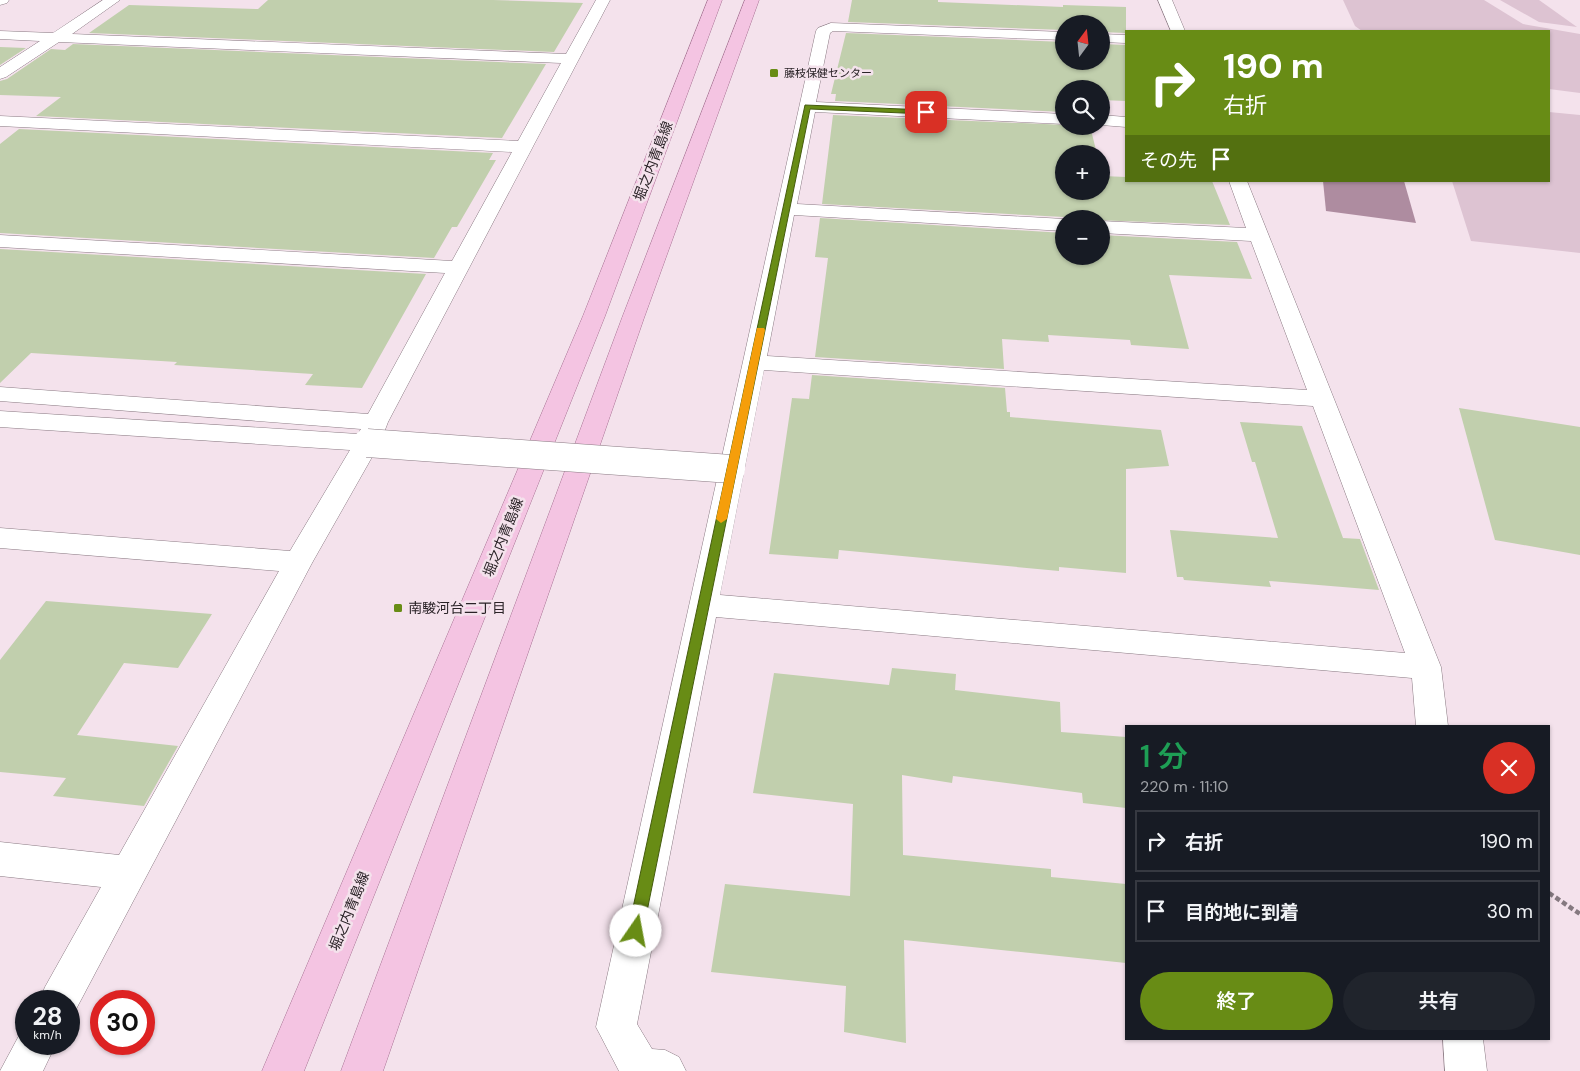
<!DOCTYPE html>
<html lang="ja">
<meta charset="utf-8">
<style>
body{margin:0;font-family:"DM Sans","Noto Sans JP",sans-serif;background:#20242c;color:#f1f3f6;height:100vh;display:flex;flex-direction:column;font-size:19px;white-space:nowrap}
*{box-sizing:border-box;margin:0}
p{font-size:16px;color:#9ea1a6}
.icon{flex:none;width:28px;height:28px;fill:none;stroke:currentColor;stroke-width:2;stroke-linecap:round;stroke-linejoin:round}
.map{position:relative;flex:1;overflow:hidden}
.sheet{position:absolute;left:1125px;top:725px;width:425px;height:315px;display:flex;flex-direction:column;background:#171b24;border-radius:0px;box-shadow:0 1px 4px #0004}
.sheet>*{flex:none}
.hud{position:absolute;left:1125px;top:30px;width:425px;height:152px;border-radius:0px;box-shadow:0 1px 4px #0004;background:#688c15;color:#fff;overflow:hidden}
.needle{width:32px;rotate:15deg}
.controls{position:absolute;left:1055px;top:15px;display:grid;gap:10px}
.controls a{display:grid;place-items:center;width:55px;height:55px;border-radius:50%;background:#171b24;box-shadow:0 1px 4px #0004;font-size:25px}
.speed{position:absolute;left:15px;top:990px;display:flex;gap:10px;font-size:25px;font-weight:700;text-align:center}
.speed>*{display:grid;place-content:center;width:65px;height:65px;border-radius:50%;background:#171b24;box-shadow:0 1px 4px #0004;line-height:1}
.speed small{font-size:12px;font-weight:400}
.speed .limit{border:8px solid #d22;background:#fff;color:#111}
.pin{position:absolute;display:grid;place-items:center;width:42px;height:42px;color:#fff;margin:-21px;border-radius:10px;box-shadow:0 2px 8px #0006}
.me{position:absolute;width:55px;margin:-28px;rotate:12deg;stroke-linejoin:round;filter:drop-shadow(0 0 4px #0008)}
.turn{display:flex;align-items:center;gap:18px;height:105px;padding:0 15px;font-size:22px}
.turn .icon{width:65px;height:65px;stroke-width:2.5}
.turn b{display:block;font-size:35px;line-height:42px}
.then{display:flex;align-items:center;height:48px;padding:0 15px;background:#0003;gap:10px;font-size:19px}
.round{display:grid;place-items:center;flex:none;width:52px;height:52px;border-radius:26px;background:#20242c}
.head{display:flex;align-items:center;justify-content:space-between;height:85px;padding:0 15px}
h1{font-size:30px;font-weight:600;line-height:38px;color:#1e9e55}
.action{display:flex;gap:10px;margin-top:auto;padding:10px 15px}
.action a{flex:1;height:58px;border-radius:30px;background:#688c15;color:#fff;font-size:20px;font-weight:600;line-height:58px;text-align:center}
.action a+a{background:#20242c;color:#f1f3f6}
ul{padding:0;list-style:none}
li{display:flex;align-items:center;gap:15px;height:62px;margin:0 10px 8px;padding:0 5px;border:2px solid #363941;border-radius:0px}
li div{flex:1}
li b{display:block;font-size:19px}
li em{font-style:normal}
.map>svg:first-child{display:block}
</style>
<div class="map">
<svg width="1580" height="1071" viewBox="0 0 1580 1071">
<rect width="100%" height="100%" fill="#f4e2ec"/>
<g fill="#ddc3d2">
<polygon points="1343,0 1484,0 1523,24 1580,34 1580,93 1549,89 1549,31 1362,31 1355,26"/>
<polygon points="1500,0 1539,0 1577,27 1539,22"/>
<polygon points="1549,112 1580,115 1580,253 1471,241 1452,181 1549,181"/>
</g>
<polygon fill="#ae8ca0" points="1323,181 1404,181 1416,223 1326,211"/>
<g fill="#c1cfad">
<polygon points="268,0 493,0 583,3 554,52 89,33 129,5 258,9"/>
<polygon points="852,0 938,0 938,2 1063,7 1063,5 1126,7 1126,33 1101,32 1101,24 1064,24 1064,30 848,22"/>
<polygon points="846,33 1064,42 1064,61 1101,61 1101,44 1126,45 1126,101 1101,100 1101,89 1064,89 1064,112 835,101 836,94 831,94"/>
<polygon points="73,44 546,64 502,138 36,116 61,97 0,95 0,81 7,79 51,49 65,50"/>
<polygon points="0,47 26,48 0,65"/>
<polygon points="833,115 1090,126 1097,154 1064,154 1064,191 1101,191 1101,171 1103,176 1126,177 1126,181 1212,181 1230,225 1066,219 1064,217 822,204"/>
<polygon points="19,129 493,153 489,160 496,160 457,227 452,227 434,258 0,233 0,144"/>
<polygon points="820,218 1064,233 1064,256 1101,256 1101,235 1237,242 1252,279 1169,275 1189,349 1131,345 1130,340 1048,335 1049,342 1002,339 1004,369 815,357 828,258 815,257"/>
<polygon points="0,249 426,274 362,388 305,385 313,374 174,365 177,362 31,353 0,383"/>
<polygon points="812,375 1005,388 1007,412 1010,412 1010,417 1161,430 1169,466 1126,469 1126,573 1059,567 1059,571 839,550 838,559 769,554 792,398 809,399"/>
<polygon points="1459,408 1580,427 1580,555 1495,540"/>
<polygon points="1240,422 1302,426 1343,538 1360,539 1379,590 1269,581 1271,587 1184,580 1183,577 1177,577 1170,530 1278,538 1255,462 1252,462"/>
<polygon points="46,601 212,614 178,668 124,663 77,735 178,746 144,806 53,796 66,778 0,772 0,660"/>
<polygon points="892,668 956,674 955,690 1060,702 1061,732 1126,737 1126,808 1083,803 1082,793 953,776 952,783 902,775 903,855 1051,869 1051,877 1126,884 1126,963 904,940 906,1043 844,1032 846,986 711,972 725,884 850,896 853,804 753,793 774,673 889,685"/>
</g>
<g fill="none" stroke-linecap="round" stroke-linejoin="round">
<g stroke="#8a7a83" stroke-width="1">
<g id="minor">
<polygon points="0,0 9,0 7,3 0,5"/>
<polygon points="103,0 120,0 72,34 566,54 596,0 610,0 388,422 380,443 312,563 73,1015 69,1017 69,1001 39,1001 45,987 101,887 0,876 0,842 119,855 279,571 0,548 0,528 290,551 350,450 0,427 0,411 358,434 361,429 0,401 0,387 368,414 445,273 0,247 0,235 452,261 512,152 0,126 0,116 518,141 561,63 59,42 6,77 0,79 0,67 40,41 0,39 0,31 53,33"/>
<polygon points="1158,0 1172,0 1185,31 1171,31"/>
<path d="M831 23 1064 32V40L833 31 830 33 816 102 1064 114V124L815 112 797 204 1064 219V231L794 215 767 356 1307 390 1251 241 1101 233V221L1246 228 1229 181H1247L1441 667 1448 726H1416L1412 678 716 617 637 1024 652 1049 665 1050 679 1057 686 1071H619L596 1027 816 31 818 28ZM764 370 1313 406 1405 653 720 595Z"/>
<polygon points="1101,34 1126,35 1126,43 1101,42"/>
<polygon points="1101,115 1126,117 1126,127 1101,125"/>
<polygon points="26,1028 26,1044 56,1044 43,1071 0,1071 22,1030"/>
<polygon points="1443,1039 1483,1039 1487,1071 1445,1071"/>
</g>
</g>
<g stroke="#a87294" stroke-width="1">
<g id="major">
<polygon points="708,0 722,0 605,316 304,1071 262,1071 583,316"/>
<polygon points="745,0 759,0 644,318 383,1071 341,1071 622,318"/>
</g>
</g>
<polyline stroke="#857980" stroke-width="4.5" stroke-dasharray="5 3" stroke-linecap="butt" points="1549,893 1580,914"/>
<use href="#minor" fill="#fff" fill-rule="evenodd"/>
<use href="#major" fill="#f4c4e2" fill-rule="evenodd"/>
<g stroke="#8a7a83" stroke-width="29" stroke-linecap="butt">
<polyline id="minor-bridge" points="367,443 731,469"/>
</g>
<use href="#minor-bridge" stroke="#fff" stroke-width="28"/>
</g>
<polygon fill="#688c15" stroke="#445b0e" points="805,105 926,110 929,112 926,114 810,109 643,931 641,937 636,939 630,937 628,931"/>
<polygon fill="#f59e0b" points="757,328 764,328 765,330 727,519 721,523 716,519"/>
<g fill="#688c15" stroke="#f4e2ec" stroke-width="2">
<rect x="769" y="68" width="10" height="10" rx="2.5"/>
<rect x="393" y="603" width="10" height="10" rx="2.5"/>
</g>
<g text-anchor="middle" stroke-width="5" stroke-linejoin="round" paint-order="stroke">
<g font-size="11" fill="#2a2327" stroke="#f4e2ec" text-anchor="start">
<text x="784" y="77">藤枝保健センター</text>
</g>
<g font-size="14" fill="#2a2327" stroke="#f4e2ec">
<text transform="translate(653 161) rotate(-69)" y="5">堀之内青島線</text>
<text transform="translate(503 537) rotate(-68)" y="5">堀之内青島線</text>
<text transform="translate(349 911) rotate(-68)" y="5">堀之内青島線</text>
</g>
<g font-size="14" fill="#2a2327" stroke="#f4e2ec" text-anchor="start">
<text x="408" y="613">南駿河台二丁目</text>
</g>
</g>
</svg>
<div class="controls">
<a><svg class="needle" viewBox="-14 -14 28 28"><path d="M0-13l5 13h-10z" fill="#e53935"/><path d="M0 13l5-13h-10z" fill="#9ea1a6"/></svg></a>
<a><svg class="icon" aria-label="search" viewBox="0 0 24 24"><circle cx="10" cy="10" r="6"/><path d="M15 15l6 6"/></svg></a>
<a>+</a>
<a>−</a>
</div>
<div class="speed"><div>28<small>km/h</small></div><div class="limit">30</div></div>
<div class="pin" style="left:926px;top:112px;background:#d93025"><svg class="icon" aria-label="arrive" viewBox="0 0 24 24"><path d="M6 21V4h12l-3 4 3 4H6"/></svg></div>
<svg class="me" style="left:636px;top:931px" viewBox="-20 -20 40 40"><circle r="19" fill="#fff"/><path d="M0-13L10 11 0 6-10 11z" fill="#688c15"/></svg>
<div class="hud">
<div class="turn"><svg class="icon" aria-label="right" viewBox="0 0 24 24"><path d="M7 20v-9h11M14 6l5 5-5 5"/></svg><div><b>190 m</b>右折</div></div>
<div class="then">その先<svg class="icon" aria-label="arrive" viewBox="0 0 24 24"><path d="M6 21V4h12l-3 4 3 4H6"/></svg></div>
</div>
<section class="sheet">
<div class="head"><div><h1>1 分</h1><p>220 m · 11:10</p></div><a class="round" style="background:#d93025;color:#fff"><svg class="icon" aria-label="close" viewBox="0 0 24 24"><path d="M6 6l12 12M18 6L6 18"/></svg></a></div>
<ul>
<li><svg class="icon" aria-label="right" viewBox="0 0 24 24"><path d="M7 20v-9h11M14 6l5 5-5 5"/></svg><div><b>右折</b></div><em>190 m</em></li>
<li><svg class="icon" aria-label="arrive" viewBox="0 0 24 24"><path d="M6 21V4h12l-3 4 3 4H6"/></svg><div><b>目的地に到着</b></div><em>30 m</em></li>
</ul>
<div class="action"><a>終了</a><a>共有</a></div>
</section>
</div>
